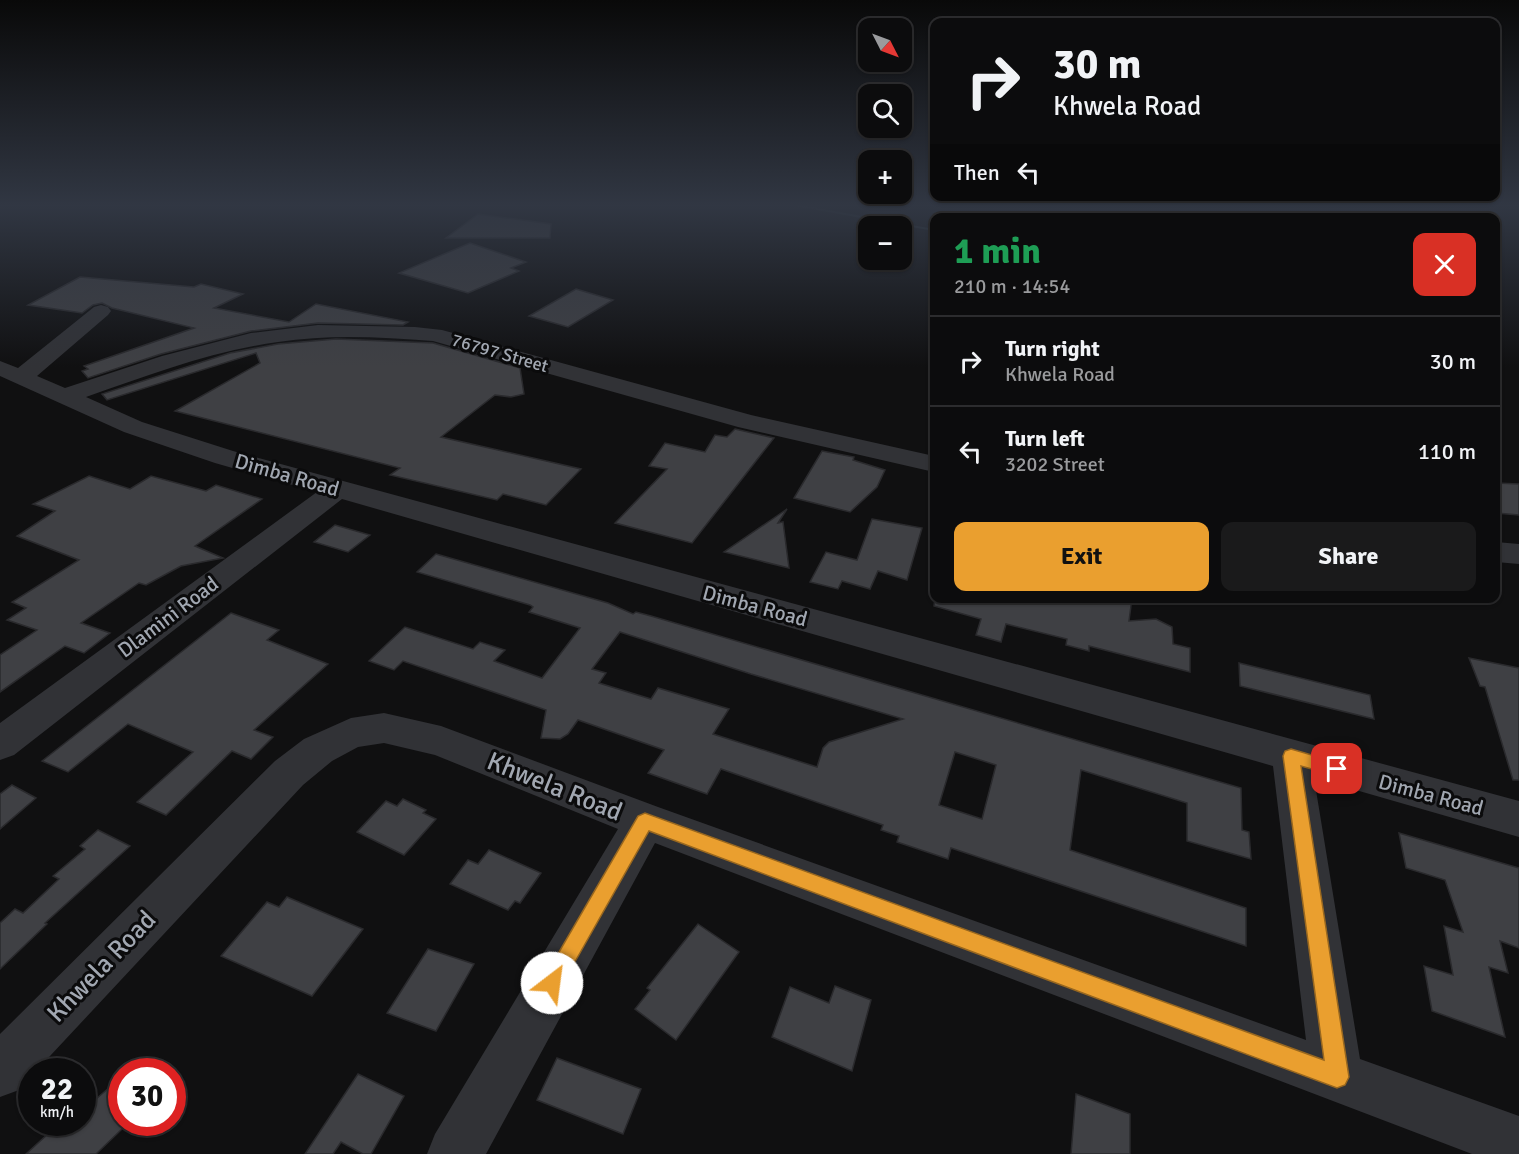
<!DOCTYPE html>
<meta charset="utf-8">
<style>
body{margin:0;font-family:Signika,sans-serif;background:#1a1a1b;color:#f1f3f6;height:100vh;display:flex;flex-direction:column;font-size:22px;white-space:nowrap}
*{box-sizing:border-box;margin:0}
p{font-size:20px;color:#9a9b9d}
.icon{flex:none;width:33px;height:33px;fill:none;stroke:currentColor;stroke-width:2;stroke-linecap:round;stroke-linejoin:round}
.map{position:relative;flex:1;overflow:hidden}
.side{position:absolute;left:930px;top:213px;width:570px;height:390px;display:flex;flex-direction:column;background:#0c0c0d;border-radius:12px;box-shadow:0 2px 4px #0004,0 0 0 2px #2c2c2e}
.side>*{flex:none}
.hud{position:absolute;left:930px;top:18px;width:570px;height:183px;border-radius:12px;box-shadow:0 2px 4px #0004,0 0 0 2px #2c2c2e;background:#0c0c0d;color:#f1f3f6;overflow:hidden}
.needle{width:39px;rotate:132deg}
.controls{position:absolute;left:858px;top:18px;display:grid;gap:12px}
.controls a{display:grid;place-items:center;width:54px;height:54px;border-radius:12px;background:#0c0c0d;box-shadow:0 2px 4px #0004,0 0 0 2px #2c2c2e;font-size:30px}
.speed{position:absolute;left:18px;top:1058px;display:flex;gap:12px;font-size:30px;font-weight:700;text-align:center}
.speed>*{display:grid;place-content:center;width:78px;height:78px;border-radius:50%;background:#0c0c0d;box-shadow:0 2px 4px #0004,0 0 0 2px #2c2c2e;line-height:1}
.speed small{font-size:15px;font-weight:400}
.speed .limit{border:9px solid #d22;background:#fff;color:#111}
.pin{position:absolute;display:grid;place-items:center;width:51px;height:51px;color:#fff;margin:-26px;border-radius:12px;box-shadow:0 3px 9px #0006}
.me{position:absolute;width:66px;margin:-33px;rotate:30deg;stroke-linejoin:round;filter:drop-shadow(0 0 4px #0008)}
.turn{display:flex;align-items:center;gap:21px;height:126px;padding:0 24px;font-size:27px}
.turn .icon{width:78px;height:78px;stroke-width:2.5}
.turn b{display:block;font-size:42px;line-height:51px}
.then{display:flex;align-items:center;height:57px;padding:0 24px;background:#0003;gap:12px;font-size:22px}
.round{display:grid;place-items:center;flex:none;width:63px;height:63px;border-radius:12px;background:#1a1a1b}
.overview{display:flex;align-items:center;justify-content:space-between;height:102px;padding:0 24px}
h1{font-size:36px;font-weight:800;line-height:45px;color:#1e9e55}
.button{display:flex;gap:12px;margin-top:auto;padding:12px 24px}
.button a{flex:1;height:69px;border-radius:12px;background:#ea9f2f;color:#111;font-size:24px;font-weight:800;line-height:69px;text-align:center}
.button a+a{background:#1a1a1b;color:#f1f3f6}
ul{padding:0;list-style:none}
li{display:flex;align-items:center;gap:18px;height:90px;padding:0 24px;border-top:2px solid #2c2c2e}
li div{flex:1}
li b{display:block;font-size:22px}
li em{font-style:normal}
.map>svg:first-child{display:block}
</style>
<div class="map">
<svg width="1519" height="1154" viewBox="0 0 1519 1154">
<rect width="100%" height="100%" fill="#101011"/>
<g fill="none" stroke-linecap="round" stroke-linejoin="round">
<polygon fill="#2a3339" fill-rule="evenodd" points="789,205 801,205 934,229 934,231"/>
</g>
<g fill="#3f4044" stroke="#2a2a2d" stroke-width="1.5" fill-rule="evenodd">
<polygon points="478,214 551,224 550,238 446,238"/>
<polygon points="470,243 526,262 511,268 519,271 468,293 399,273"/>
<polygon points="80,277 194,287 201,284 243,294 214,308 289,322 316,304 408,322 403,325 318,323 251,331 161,354 88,378 82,371 88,369 84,366 194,328 112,308 102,303 93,305 82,313 28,305"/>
<polygon points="576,289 613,300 568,327 529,316"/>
<polygon points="336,339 433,343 520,368 524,394 511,397 495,395 441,437 581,469 546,505 503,494 497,500 390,475 400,468 175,411 260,363 256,353 107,400 102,394 230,353 278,344"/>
<polygon points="735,429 774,438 692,543 615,523 667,469 649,466 665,443 705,452 715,435 727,437"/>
<polygon points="822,451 854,457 853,460 885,470 877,487 850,512 794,498"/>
<polygon points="89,476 130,489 151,476 206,491 216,485 262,499 195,546 223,558 181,566 146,585 139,583 81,623 110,633 84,653 65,646 0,692 0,655 37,630 7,620 26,608 12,602 79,560 17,536 55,511 33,504"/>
<polygon points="1496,483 1519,484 1519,515 1496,513"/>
<polygon points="787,509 778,523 783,522 789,568 724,552"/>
<polygon points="872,519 922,528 907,580 878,571 870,589 842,581 838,589 810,582 826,552 857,560"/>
<polygon points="335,525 370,535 348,552 314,542"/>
<path d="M436 554 608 603 633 614 636 612 651 616 1241 788 1242 830 1249 832 1251 859 1187 841V803L1081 770 1070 850 1246 908V946L951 848 948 859 897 842 899 836 881 830 883 825 721 769 707 794 648 773 664 750 578 720 568 734 560 739 541 738 546 710 403 661 394 670 369 661 405 627 473 649 480 642 505 650 494 661 542 678 580 628 529 612 533 607 530 605 417 572ZM620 632 751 674 903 719 829 742 823 748 817 767 713 734 729 709 658 688 651 699 599 683 606 673 592 669ZM955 752 996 765 982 819 939 805Z"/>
<polygon points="935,598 1132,598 1129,621 1156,619 1172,627 1173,644 1190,648 1190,672 1089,646 1089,651 1066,645 1067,639 1006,624 1001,642 976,635 981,619 934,606"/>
<polygon points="231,613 279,630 267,640 328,664 254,730 273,737 251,759 232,751 166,815 137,802 193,752 128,724 68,772 42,761"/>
<polygon points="1469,658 1519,668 1519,780 1513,780 1485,687 1480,686"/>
<polygon points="1239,663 1370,695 1374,719 1240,686"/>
<polygon points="12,785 36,798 0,829 0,794"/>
<polygon points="403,799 426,810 423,813 436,819 404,855 357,832 386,801 397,806"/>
<polygon points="98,830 130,846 45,923 47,924 0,969 0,923 15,909 23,913 59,879 53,876 85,849 80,846"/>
<polygon points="1399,833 1519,868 1519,948 1500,941 1508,973 1489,967 1505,1037 1432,1011 1424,966 1453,975 1444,926 1463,932 1445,880 1406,868"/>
<polygon points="489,850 541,873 520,903 515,901 508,910 450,884 468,860 478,864"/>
<polygon points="287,897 363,929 312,996 221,956 267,902 279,907"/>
<polygon points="698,924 739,952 676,1040 635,1009 650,990 647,988"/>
<polygon points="428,949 474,964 436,1031 387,1013"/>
<polygon points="835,986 871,1000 852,1071 772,1037 790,987 829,1003"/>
<polygon points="557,1058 641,1089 623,1134 537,1100"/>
<polygon points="358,1074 404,1096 371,1154 363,1154 341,1142 333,1154 305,1154"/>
<polygon points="110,1087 122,1100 122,1129 96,1154 26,1154 61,1122 82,1122 82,1111"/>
<polygon points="1076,1094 1130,1114 1130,1154 1071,1154"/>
</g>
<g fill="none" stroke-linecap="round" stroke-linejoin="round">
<g fill="#313236" fill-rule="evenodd">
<path d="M101 305 108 307 111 311 108 315 37 376 65 388 162 356 251 333 318 325 415 327 442 330 751 415 934 456V472L738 427 433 341C381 337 329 334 278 342 212 351 149 375 86 397L142 422 233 451 1519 801V837L1314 778 1360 1059 1519 1116V1154H1472L655 843 486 1154H427L435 1134 618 829 435 755 384 743 358 747 332 761 303 785 36 1071H32V1076L19 1090 0 1097V1034L275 761 304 739 351 718 384 713 441 726 658 807 1306 1040 1273 766 342 499 14 755 0 760V723L317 492 215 463 124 432 0 376V361L18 368 94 307Z"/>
<polygon points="1496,542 1519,544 1519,564 1496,562"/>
</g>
</g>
<linearGradient id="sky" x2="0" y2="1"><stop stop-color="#090909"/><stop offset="0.56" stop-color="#313743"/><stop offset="1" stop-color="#313743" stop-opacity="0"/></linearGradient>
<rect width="1519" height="367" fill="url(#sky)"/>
<polygon fill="#ea9f2f" stroke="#98671f" stroke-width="1.5" points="1291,749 1343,764 1345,769 1343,774 1337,776 1301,766 1349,1077 1345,1085 1337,1088 649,831 559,990 552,993 545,990 541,983 638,816 645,813 1324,1060 1283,756 1285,751"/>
<g text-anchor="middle" stroke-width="6" stroke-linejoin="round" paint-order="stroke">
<g font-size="18" fill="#a1a7b1" stroke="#0b0b0c">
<text transform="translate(500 353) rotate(16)" y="6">76797 Street</text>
</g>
<g font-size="21" fill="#a1a7b1" stroke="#0b0b0c">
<text transform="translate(287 475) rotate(16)" y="7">Dimba Road</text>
<text transform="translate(755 606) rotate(15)" y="7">Dimba Road</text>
<text transform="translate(168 617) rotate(-37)" y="7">Dlamini Road</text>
<text transform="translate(1431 795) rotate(15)" y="7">Dimba Road</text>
</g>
<g font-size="26" fill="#a1a7b1" stroke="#0b0b0c">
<text transform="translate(555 786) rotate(22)" y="9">Khwela Road</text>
<text transform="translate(101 966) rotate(-46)" y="9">Khwela Road</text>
</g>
</g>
</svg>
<div class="controls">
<a><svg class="needle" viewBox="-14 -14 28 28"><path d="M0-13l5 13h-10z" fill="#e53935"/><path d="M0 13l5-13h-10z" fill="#9a9b9d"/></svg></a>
<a><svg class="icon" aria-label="search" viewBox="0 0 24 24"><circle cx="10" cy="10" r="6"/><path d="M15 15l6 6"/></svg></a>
<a>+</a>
<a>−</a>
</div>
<div class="speed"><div>22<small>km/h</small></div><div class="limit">30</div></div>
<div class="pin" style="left:1337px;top:769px;background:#d93025"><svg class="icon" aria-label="arrive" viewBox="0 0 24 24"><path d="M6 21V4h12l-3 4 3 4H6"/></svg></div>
<svg class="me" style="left:552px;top:983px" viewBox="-20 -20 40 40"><circle r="19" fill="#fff"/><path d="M0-13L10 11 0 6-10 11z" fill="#ea9f2f"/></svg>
<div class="hud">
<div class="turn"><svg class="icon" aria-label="right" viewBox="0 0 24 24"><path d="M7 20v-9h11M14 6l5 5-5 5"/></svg><div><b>30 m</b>Khwela Road</div></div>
<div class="then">Then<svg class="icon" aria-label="left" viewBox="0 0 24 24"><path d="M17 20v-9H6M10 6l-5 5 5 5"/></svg></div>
</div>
<section class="side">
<div class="overview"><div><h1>1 min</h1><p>210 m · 14:54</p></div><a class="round" style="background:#d93025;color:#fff"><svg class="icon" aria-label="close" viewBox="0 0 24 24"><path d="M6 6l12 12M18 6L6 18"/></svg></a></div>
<ul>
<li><svg class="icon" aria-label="right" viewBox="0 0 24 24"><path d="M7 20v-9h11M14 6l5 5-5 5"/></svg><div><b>Turn right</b><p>Khwela Road</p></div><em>30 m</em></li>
<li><svg class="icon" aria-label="left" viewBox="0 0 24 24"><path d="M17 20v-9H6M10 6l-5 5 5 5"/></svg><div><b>Turn left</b><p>3202 Street</p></div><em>110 m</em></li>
</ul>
<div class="button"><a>Exit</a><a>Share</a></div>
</section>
</div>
